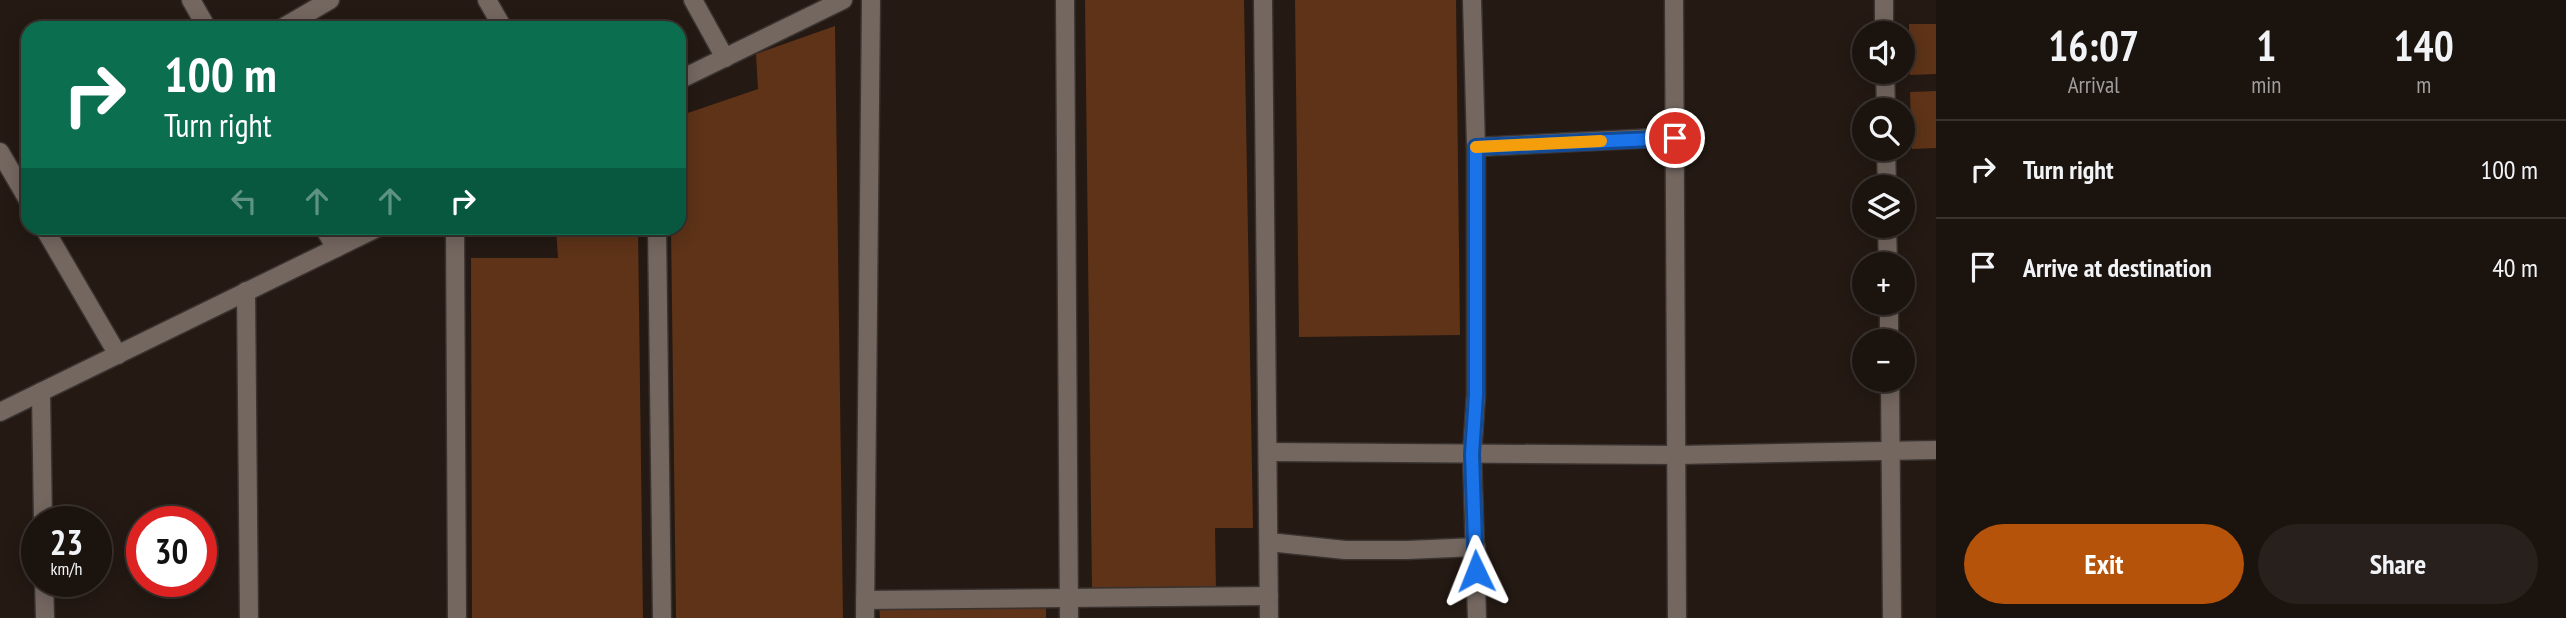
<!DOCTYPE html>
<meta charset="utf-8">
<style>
body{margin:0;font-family:"PT Sans Narrow",sans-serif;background:#28201c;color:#f1f3f6;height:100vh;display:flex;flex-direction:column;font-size:26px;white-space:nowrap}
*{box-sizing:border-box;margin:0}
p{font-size:23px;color:#a09e9e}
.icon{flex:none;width:38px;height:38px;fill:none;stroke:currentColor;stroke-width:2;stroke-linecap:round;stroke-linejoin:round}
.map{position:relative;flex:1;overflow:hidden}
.panel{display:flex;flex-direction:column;background:#1b130e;width:630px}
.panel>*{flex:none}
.guide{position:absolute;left:21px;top:21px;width:665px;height:214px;border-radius:21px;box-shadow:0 4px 18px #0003,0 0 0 2px #39322e;background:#0b6e4f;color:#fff;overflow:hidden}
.controls{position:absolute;left:1852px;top:21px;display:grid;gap:14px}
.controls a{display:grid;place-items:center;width:63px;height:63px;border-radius:50%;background:#1b130e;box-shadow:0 4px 18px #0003,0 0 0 2px #39322e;font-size:35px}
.speed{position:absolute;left:21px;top:506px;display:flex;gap:14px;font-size:35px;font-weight:700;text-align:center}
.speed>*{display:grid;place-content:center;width:91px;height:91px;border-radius:50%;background:#1b130e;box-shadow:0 4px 18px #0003,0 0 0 2px #39322e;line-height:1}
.speed small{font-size:18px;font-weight:400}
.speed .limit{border:10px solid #d22;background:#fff;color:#111}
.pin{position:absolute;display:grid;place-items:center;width:60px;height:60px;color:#fff;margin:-30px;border:4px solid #fff;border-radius:50%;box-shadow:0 2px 7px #0007}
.me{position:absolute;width:77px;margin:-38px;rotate:358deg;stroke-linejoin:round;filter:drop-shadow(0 0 5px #0008)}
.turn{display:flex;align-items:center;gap:24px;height:147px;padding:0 28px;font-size:32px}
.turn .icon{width:91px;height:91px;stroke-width:2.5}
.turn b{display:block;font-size:49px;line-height:60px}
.lanes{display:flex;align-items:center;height:66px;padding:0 28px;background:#0003;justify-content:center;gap:35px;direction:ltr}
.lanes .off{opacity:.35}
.eta{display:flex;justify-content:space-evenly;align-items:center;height:119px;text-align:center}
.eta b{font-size:42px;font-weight:600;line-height:49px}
.action{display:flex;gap:14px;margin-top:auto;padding:14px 28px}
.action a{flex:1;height:80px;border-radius:42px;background:#b45309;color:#fff;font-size:28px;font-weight:600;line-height:80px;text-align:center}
.action a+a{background:#28201c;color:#f1f3f6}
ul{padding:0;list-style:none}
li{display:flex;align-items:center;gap:21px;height:98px;padding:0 28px;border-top:2px solid #39322e}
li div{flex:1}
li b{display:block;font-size:26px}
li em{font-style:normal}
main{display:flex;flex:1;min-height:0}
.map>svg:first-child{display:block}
</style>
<main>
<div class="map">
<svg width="1936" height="618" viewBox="0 0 1936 618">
<rect width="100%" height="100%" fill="#241913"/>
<g fill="#5e3318">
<polygon points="1085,0 1244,0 1253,528 1215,528 1216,592 1092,594"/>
<polygon points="1295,0 1456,0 1460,335 1299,337"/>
<polygon points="1909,24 1936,24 1936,74 1910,75"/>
<polygon points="835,26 843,618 676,618 671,228 679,228 679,116 758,89 756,54"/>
<polygon points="1936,91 1936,148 1912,149 1910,92"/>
<polygon points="556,228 638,228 643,618 472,618 471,258 558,258"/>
<polygon points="879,604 1046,606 1046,618 880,618"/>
</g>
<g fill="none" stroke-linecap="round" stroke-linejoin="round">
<g stroke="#39322f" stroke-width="21">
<g id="minor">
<polyline points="191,0 207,28"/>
<polyline points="487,0 503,28"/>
<polyline points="693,0 725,58"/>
<polyline points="1065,0 1069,618"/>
<polyline points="1263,0 1269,618"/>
<polyline points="1472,0 1476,147 1476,395 1472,454 1477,618"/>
<polyline points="1674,0 1677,618"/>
<polyline points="1884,0 1884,33"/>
<polyline points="282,28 330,0"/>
<polyline points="1885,72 1886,110"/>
<polyline points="679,80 843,0"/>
<polyline points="1476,147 1675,137"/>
<polyline points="1886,149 1887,187"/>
<polyline points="0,152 28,200"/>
<polyline points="1887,226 1888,264"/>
<polyline points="44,228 118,355"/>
<polyline points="324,228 336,248"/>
<polyline points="455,228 457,618"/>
<polyline points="657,228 662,618"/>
<polyline points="246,291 249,618"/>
<polyline points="1889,303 1889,341"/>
<polyline points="1890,380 1892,618"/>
<polyline points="41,392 43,522"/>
<polyline points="0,412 377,228"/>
<polyline points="1269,452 1677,455 1936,450"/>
<polyline points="1269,542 1345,550 1407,550 1476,547"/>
<polyline points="44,581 45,618"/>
<polyline points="865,600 1269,596"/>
<polyline points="865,618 871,0"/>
</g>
</g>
<use href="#minor" stroke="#746760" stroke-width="18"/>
</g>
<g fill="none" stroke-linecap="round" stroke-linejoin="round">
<g stroke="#114b97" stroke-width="18">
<polyline id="route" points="1476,571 1472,454 1476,395 1476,147 1675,138"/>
</g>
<use href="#route" stroke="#1a73e8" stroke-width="12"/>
<polyline stroke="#f59e0b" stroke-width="12" points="1476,147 1601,141"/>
</g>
</svg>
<div class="controls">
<a><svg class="icon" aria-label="sound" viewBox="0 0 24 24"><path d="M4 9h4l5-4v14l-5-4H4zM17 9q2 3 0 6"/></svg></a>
<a><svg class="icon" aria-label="search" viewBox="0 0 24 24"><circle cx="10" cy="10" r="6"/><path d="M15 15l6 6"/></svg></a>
<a><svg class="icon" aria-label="layers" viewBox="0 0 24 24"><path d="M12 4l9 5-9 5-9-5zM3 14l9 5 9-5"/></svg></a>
<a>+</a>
<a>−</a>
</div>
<div class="speed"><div>23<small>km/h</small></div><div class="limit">30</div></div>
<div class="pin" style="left:1675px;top:138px;background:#d93025"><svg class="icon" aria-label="arrive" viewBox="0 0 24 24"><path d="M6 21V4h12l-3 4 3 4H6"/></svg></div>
<svg class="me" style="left:1476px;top:571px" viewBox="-20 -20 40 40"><path d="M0-17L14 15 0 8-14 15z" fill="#1a73e8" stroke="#fff" stroke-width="4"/></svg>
<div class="guide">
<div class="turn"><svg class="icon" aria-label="right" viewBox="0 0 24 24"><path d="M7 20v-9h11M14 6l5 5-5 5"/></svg><div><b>100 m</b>Turn right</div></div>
<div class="lanes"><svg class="icon off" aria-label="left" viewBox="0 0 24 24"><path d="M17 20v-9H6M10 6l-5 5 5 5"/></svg><svg class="icon off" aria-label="ahead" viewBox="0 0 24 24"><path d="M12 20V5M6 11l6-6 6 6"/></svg><svg class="icon off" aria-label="ahead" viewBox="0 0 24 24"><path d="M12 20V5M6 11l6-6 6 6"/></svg><svg class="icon" aria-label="right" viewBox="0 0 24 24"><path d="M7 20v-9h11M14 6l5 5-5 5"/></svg></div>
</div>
</div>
<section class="panel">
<div class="eta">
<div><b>16:07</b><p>Arrival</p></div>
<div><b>1</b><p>min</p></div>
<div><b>140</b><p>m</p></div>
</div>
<ul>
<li><svg class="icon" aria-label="right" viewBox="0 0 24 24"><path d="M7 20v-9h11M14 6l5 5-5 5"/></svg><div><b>Turn right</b></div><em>100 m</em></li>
<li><svg class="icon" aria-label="arrive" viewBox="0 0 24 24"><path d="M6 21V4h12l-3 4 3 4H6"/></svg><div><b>Arrive at destination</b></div><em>40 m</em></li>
</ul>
<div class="action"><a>Exit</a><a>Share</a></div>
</section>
</main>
